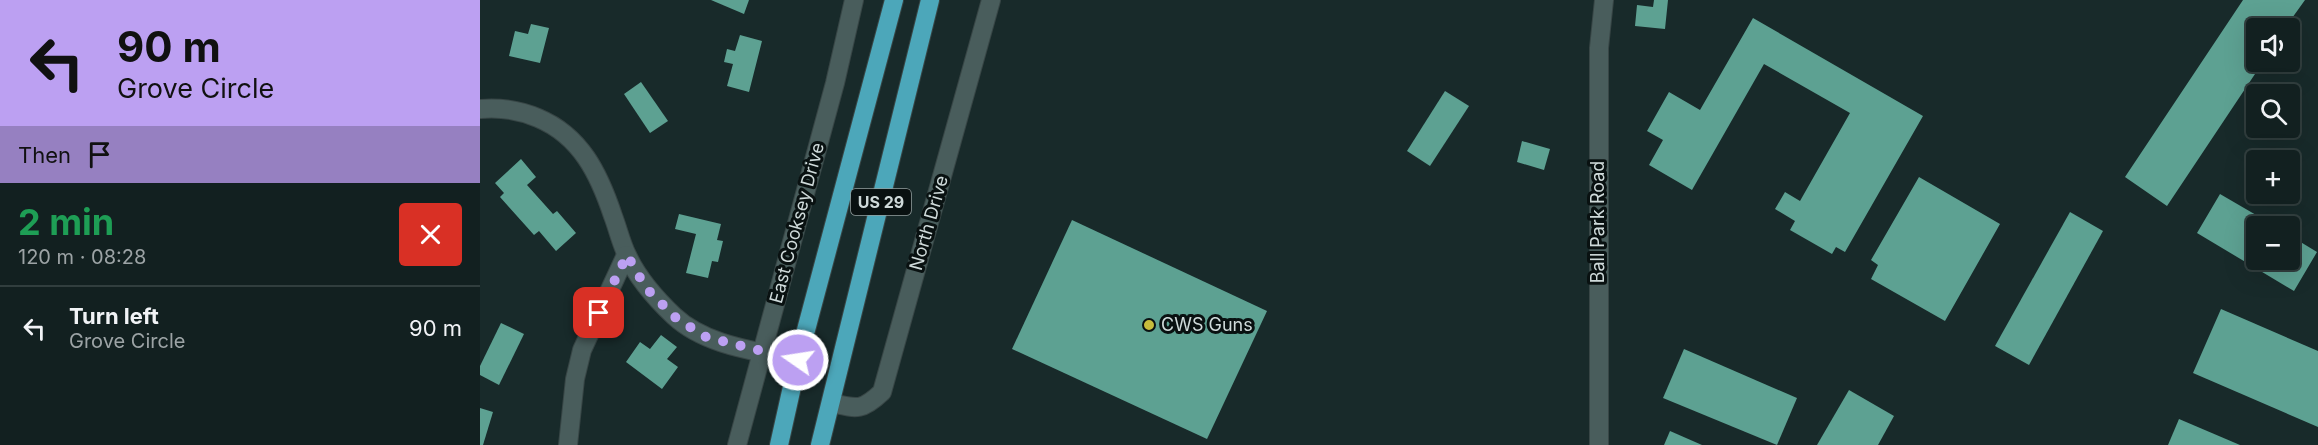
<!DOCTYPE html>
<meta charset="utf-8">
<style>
body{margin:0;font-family:Inter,sans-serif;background:#1b2829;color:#f1f3f6;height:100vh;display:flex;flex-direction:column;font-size:22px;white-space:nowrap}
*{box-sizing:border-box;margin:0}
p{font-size:20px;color:#9ca3a5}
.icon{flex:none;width:33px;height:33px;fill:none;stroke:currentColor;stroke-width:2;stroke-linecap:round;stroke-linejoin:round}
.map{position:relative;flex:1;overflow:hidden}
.sheet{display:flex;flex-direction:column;background:#122020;width:480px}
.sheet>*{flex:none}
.guide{background:#bca0f2;color:#111;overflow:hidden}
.buttons{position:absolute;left:1766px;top:18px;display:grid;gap:12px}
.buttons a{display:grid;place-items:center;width:54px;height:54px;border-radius:6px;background:#122020;box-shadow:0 6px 24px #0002,0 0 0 2px #313e3e;font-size:30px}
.pin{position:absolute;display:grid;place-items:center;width:51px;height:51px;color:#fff;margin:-26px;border-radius:12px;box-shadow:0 3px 9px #0006}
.me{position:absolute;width:66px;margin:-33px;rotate:283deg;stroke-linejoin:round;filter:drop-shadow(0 0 4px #0008)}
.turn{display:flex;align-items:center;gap:21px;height:126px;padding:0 18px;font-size:27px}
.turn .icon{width:78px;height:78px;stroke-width:2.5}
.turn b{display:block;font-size:42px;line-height:51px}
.then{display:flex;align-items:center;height:57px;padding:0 18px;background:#0003;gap:12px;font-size:22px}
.round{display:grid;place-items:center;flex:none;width:63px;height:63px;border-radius:6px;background:#1b2829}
.overview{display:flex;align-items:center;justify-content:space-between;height:102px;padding:0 18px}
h1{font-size:36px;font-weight:700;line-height:45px;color:#1e9e55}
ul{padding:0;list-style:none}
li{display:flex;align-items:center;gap:18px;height:84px;padding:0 18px;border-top:2px solid #313e3e}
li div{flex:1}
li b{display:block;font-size:22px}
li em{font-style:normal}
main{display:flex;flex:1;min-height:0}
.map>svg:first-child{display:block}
</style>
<main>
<section class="sheet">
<div class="guide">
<div class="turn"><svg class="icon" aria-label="left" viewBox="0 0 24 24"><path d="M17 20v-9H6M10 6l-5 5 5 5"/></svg><div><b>90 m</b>Grove Circle</div></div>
<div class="then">Then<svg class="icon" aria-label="arrive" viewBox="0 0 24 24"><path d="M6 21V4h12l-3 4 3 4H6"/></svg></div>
</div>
<div class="overview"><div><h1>2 min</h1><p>120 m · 08:28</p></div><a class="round" style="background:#d93025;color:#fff"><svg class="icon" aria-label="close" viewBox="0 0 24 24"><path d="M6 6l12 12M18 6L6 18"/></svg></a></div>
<ul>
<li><svg class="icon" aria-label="left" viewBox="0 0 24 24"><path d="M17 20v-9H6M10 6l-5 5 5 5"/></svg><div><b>Turn left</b><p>Grove Circle</p></div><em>90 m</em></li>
</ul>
</section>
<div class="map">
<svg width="1838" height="445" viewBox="0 0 1838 445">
<rect width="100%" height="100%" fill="#182a2a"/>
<g fill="#5da192">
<polygon points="231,0 269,0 264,14"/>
<polygon points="1174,0 1188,0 1185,29 1155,26 1157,5 1173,7"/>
<polygon points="1763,0 1825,0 1805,28 1776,28 1776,62 1783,62 1687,206 1645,177"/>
<polygon points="1273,18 1443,116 1365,252 1356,247 1352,254 1310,230 1315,221 1295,209 1305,192 1320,201 1370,113 1284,64 1212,190 1169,165 1183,140 1167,131 1189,92 1220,110"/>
<polygon points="51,24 69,28 60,63 29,56 35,31 48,34"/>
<polygon points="260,35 282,41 269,92 247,86 253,64 244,62 247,49 255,51"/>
<polygon points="161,82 188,121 170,133 144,94"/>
<polygon points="965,91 989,106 950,166 927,151"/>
<polygon points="1042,141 1070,149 1064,170 1037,162"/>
<polygon points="41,159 56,177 47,185 73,214 77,211 96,233 76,251 59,231 54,235 20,197 24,193 15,183"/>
<polygon points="1439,177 1520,224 1465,321 1391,279 1398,265 1391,260"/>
<polygon points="1740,194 1795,226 1776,226 1776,260 1809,260 1809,235 1837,252 1814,291 1717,233"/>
<polygon points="1590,212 1623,231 1549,365 1515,346"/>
<polygon points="199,214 241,224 237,240 243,241 238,262 232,261 228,278 206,273 216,234 195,229"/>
<polygon points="592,220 787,311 727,439 532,349"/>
<polygon points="1741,309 1838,351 1838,427 1713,373"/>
<polygon points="21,323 44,334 19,385 0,375 0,366"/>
<polygon points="181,335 197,347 187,359 198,367 182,389 146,362 160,342 170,349"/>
<polygon points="1204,349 1317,398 1297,445 1183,398"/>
<polygon points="1369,390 1414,416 1398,445 1337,445"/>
<polygon points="0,408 13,412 3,445 0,445"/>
<polygon points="1699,419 1760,445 1688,445"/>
<polygon points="1190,431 1222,445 1184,445"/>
</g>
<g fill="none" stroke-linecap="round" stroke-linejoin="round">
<g stroke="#384646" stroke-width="20">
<g id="minor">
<path d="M0 109C21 107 39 110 58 118 101 136 119 174 133 216 138 229 141 243 147 255 158 279 175 298 194 316 226 346 277 351 318 360"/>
<path d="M352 403C377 409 382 411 402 392L511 0"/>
<polyline points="88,445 95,379 102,350 146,255"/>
<polyline points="257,445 355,83 374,0"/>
<polyline points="1119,445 1119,48 1124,0"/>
</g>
</g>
<g stroke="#384646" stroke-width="20">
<g id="highway">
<polyline points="299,445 318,360 414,0"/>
<polyline points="340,445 450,0"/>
</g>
</g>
<use href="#minor" stroke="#495d5c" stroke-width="18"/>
<use href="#highway" stroke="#4ca7ba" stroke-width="18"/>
</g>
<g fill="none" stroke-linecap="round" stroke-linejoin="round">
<polyline stroke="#bca0f2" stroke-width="10" stroke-dasharray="0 18" points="119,313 147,255 166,288 196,318 226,337 318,360"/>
</g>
<circle fill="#c6bc3c" stroke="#091111" stroke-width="2" cx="669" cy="325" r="6"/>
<g text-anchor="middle" stroke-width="6" stroke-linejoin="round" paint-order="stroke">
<rect fill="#091111" stroke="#949e9e" stroke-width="1.5" x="371" y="189" width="60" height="26" rx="4.5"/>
<g font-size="16" font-weight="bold" fill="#cfdada">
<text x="401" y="208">US 29</text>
</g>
<g font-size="18" fill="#cfdada" stroke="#091111">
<text transform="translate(1118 222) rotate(-90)" y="6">Ball Park Road</text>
<text transform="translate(317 223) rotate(-75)" y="6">East Cooksey Drive</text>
<text transform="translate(449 223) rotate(-74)" y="6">North Drive</text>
</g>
<g font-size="18" fill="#cfdada" stroke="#091111" text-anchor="start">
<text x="681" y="331">CWS Guns</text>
</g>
</g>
</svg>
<div class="buttons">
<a><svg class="icon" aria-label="sound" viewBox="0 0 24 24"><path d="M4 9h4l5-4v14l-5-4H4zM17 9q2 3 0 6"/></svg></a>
<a><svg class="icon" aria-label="search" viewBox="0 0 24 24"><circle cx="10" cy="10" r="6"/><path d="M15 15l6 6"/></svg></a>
<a>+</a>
<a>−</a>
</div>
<div class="pin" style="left:119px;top:313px;background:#d93025"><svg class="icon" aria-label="arrive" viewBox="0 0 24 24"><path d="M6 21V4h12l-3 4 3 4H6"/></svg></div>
<svg class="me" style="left:318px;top:360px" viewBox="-20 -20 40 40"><circle r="17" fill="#bca0f2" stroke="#fff" stroke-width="3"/><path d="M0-11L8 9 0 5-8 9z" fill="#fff"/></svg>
</div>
</main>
